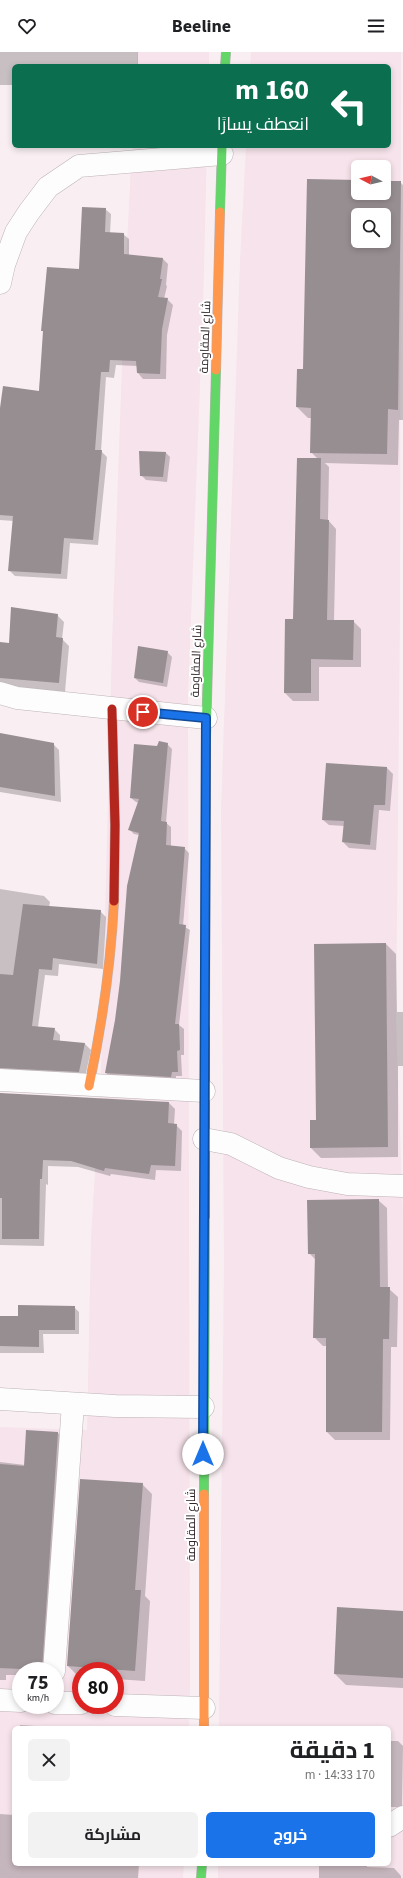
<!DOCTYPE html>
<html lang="ar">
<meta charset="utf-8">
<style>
body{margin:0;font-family:"Source Sans 3",Cairo,sans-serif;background:#f2f2f2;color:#202124;direction:rtl;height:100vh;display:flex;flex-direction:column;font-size:15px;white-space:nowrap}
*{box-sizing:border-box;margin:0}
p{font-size:13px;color:#757577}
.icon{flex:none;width:22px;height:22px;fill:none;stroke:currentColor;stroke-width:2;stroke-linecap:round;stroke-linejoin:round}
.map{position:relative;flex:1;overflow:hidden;direction:ltr}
.drawer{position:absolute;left:12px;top:1674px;width:379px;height:140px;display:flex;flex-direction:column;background:#fff;border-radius:6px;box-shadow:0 2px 6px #0003;direction:rtl}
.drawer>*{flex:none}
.banner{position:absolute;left:12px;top:12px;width:379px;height:84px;border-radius:6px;box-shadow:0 2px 6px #0003;direction:rtl;background:#0b6e4f;color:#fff;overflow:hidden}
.needle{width:26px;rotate:277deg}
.tools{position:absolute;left:351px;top:108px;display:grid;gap:8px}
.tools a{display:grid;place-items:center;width:40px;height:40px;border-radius:6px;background:#fff;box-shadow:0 2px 6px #0003;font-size:20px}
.speed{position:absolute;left:12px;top:1610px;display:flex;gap:8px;font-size:20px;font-weight:700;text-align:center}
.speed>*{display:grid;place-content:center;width:52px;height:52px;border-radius:50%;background:#fff;box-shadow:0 2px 6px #0003;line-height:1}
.speed small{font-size:10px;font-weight:400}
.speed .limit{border:6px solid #d22;background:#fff;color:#111}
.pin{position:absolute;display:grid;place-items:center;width:34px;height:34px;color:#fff;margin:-17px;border:2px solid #fff;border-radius:50%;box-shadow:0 1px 4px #0007}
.me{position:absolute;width:44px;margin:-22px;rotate:0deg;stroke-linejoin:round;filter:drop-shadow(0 0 3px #0008)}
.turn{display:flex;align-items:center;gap:14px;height:84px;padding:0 16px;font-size:18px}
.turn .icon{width:52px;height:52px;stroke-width:2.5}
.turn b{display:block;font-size:28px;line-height:34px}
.round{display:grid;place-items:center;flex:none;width:42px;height:42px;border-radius:6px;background:#f2f2f2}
.head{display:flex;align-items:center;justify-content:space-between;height:68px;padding:0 16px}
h1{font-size:24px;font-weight:700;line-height:30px}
.action{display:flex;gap:8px;margin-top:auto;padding:8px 16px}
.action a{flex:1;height:46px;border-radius:6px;background:#1a73e8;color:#fff;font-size:16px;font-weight:700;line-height:46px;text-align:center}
.action a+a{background:#f2f2f2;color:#202124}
header{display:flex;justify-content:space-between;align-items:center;height:52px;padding:0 16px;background:#fff;font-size:18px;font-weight:700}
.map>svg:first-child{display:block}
</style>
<header><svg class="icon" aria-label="menu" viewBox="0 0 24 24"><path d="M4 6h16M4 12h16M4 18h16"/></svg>Beeline<svg class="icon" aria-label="heart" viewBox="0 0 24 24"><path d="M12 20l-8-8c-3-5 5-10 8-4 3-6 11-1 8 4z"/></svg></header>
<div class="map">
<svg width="403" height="1826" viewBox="0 0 403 1826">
<rect width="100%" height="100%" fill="#f9eff3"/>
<g fill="#f7e3eb" fill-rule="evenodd">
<rect x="137" y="0" width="72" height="14"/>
<path d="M251 0H401L400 560 396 970 403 1164V1826H218V1812H389V1676H219L224 1211 221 758 240 209 246 94H389V14H250ZM358 115H384V141H358ZM358 163H384V189H358Z"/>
<path d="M132 94H207L203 256 188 644 190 1644 189 1676H14V1812H184L183 1826H0V1375L87 1378 91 1185 101 1019 112 591 125 230ZM21 1619H55V1653H21ZM81 1619H115V1653H81Z"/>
</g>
<g fill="#0003" fill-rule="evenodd">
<polygon points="0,0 138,0 138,14 14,14 14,33 0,33"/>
<path d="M358 129V141H384V130H400L403 133V368H399L398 413 325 411 329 415 328 468 336 477 334 569H353L361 577V615H319V649H293L285 641 318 407 311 400 312 366H308L297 355 304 318ZM358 163H384V189H358Z"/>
<polygon points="105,157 111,162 110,182 123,182 129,187 129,204 163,207 168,212 166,233 167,234 164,247 167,247 173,253 167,283 166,327 143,327 138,321 137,314 116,313 114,326 106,325 101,399 107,405 98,493 70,491 67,527 15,524 9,518 14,469 0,468 0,374 39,340 44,281 42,278 80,218"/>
<polygon points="166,401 170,405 167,430 146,428 141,423"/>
<polygon points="57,563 64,570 62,587 69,594 65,640 0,633 0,591 9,592"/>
<polygon points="167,600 172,605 167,635 139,630 135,626"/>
<polygon points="0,682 53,692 59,698 61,750 0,740"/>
<polygon points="167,692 172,697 166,771 171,775 171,795 184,796 189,801 183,874 190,878 179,973 184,977 184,1003 181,1003 182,1024 176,1024 176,1029 110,1025 106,1021 116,968 139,783 134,782 129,777 139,751 136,750 131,746 158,695"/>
<polygon points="327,712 387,716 393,722 390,759 379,758 376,798 349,796 343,790 344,774 329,773 323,768"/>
<polygon points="0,837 44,844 50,850 49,855 100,859 106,865 103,917 59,912 58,924 45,923 38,975 54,977 60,983 60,989 85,992 91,998 85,1025 0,1023"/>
<polygon points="386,892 396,902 397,960 403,960 403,1014 398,1014 398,1105 321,1106 311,1096 317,1069 315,893"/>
<polygon points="0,1042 169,1051 175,1057 174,1072 176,1073 182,1079 181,1119 156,1118 155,1128 111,1122 110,1124 78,1115 48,1114 48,1133 46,1132 44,1194 0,1193"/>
<polygon points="378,1148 387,1156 388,1236 398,1245 397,1295 391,1295 390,1388 335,1388 327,1380 327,1294 323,1294 314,1285 316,1208 309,1201"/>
<polygon points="74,1255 79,1260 79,1282 43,1282 44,1301 0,1301 0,1264 19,1265"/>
<polygon points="27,1379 58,1381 66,1389 49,1619 21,1619 21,1623 6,1623 6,1628 0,1628 0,1410 25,1413"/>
<polygon points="81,1428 142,1432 152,1442 145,1544 150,1549 145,1629 115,1627 115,1619 81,1619 81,1624 78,1624 68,1614"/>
<polygon points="338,1556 403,1560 403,1636 346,1633 335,1622"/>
<polygon points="20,1673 51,1675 51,1676 20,1676"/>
<polygon points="389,1689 398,1689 403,1694 402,1755 389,1755"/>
<polygon points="0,1762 14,1763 14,1812 139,1812 138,1826 0,1826"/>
<polygon points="319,1812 367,1812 367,1815 394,1816 401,1824 401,1826 319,1826"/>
</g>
<g fill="#978e92" fill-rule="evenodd">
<path d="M307 127 358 128V141H384V129H401L398 358 388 357 387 402 310 401 311 356 296 355 297 317H303ZM358 163H384V189H358Z"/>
<polygon points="82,155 106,156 105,180 124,181 124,202 163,206 160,227 162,227 158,245 168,246 162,277 160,322 137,321 136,309 110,308 109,320 101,320 95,398 102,398 93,488 64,486 61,522 8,519 13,464 0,463 0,356 3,334 39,339 43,279 41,279 47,215 79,217"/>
<polygon points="139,399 166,400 163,425 140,424"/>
<polygon points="297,406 321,406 320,467 329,468 327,568 354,568 353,608 311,607 311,641 284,641 285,567 293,567"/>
<polygon points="11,555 58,562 56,585 63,586 59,631 0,626 0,590 9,591"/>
<polygon points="138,594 168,599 163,631 134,626"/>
<polygon points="0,681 54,691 55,744 0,735"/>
<polygon points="159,689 168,691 161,769 167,770 166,793 185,795 179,872 186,873 175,972 179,972 180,998 177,999 178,1020 172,1020 171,1025 105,1021 115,968 120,929 127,834 139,781 128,778 139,747 130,746 134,692 157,694"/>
<polygon points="326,711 387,715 385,753 374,753 370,793 342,790 344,769 322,768"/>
<polygon points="23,852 101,858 97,912 53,906 52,918 39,917 32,974 55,976 53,988 85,991 79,1020 0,1016 0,922 13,923"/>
<polygon points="386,891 388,1095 310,1096 310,1068 316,1068 314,892"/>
<polygon points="0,1041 169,1050 168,1071 177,1072 175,1114 151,1113 149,1122 105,1116 104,1119 71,1109 43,1108 42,1127 40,1127 39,1187 2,1187 2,1146 0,1146"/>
<polygon points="379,1147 380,1235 390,1235 389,1287 383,1287 382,1380 326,1380 326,1286 313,1286 315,1202 308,1202 307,1148"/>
<polygon points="18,1253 75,1254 75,1278 39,1278 39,1295 0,1294 0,1264 18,1264"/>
<polygon points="26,1378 58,1380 42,1618 0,1616 0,1412 24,1414"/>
<polygon points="80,1427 143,1431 135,1538 141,1538 135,1619 67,1614"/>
<polygon points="337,1555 403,1559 403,1626 334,1622"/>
</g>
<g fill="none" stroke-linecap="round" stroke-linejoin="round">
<g stroke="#bcb3b7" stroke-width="23">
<g id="street">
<polyline points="0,231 4,213 16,180 29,160 48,135 79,114 222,102"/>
<polyline points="0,641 17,646 206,666"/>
<polyline points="0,1028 204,1039"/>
<polyline points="204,1087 231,1092 279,1116 309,1125 347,1132 403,1134"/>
<polyline points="0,1347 115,1354 203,1355"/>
<polyline points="54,1619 73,1352"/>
<polyline points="0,1648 21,1649"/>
<polyline points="55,1651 81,1651"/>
<polyline points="115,1653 204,1656"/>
<polyline points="389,1774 403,1765"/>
</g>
</g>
<g stroke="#bcb3b7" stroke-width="10">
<g id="fast">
<polyline points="225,14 226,0"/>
<polyline points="220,160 222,94"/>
<polyline points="206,685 216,318"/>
<polyline points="204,1442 205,1165"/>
<polyline points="201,1826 202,1812"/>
</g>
</g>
<g stroke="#bcb3b7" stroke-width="10">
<g id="slow">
<polyline points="216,318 220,160"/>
<polyline points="205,976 206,685"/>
<path d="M89 1034C102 973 111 912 114 849"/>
<polyline points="204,1676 204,1442"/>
</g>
</g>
<g stroke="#bcb3b7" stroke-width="10">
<g id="jam">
<polyline points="112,657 115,773 114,849"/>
<polyline points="205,1165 205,976"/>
</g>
</g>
<use href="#street" stroke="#fefdfd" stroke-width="22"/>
<use href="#fast" stroke="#63d668" stroke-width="9"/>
<use href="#slow" stroke="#ff974d" stroke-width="9"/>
<use href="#jam" stroke="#b3261e" stroke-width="9"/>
</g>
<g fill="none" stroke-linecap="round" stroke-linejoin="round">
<g stroke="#114b97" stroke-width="10">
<polyline id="route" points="143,660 206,666 203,1402"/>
</g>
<use href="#route" stroke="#1a73e8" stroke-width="7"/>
</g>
<g text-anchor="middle" stroke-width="4" stroke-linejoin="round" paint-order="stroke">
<g font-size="12" fill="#30252a" stroke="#fff">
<text transform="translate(205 285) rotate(-88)" y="4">شارع المقاومة</text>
<text transform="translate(196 609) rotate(-88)" y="4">شارع المقاومة</text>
<text transform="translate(191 1473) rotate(-90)" y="4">شارع المقاومة</text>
</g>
</g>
</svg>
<div class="tools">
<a><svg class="needle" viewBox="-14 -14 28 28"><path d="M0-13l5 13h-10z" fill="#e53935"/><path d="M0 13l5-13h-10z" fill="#757577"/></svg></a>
<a><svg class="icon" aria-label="search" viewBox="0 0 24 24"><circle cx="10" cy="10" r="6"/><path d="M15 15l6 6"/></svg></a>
</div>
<div class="speed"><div>75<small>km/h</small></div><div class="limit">80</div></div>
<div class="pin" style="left:143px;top:660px;background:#d93025"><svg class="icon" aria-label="arrive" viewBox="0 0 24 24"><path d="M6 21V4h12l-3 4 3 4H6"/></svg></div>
<svg class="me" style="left:203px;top:1402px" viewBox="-20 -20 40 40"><circle r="19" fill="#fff"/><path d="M0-13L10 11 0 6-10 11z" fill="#1a73e8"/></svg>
<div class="banner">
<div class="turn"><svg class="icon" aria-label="left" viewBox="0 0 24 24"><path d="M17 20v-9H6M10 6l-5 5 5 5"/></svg><div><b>160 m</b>انعطف يسارًا</div></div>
</div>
<section class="drawer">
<div class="head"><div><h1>1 دقيقة</h1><p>170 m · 14:33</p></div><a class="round"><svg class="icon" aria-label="close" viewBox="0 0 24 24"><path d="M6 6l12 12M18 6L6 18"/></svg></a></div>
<div class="action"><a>خروج</a><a>مشاركة</a></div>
</section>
</div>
